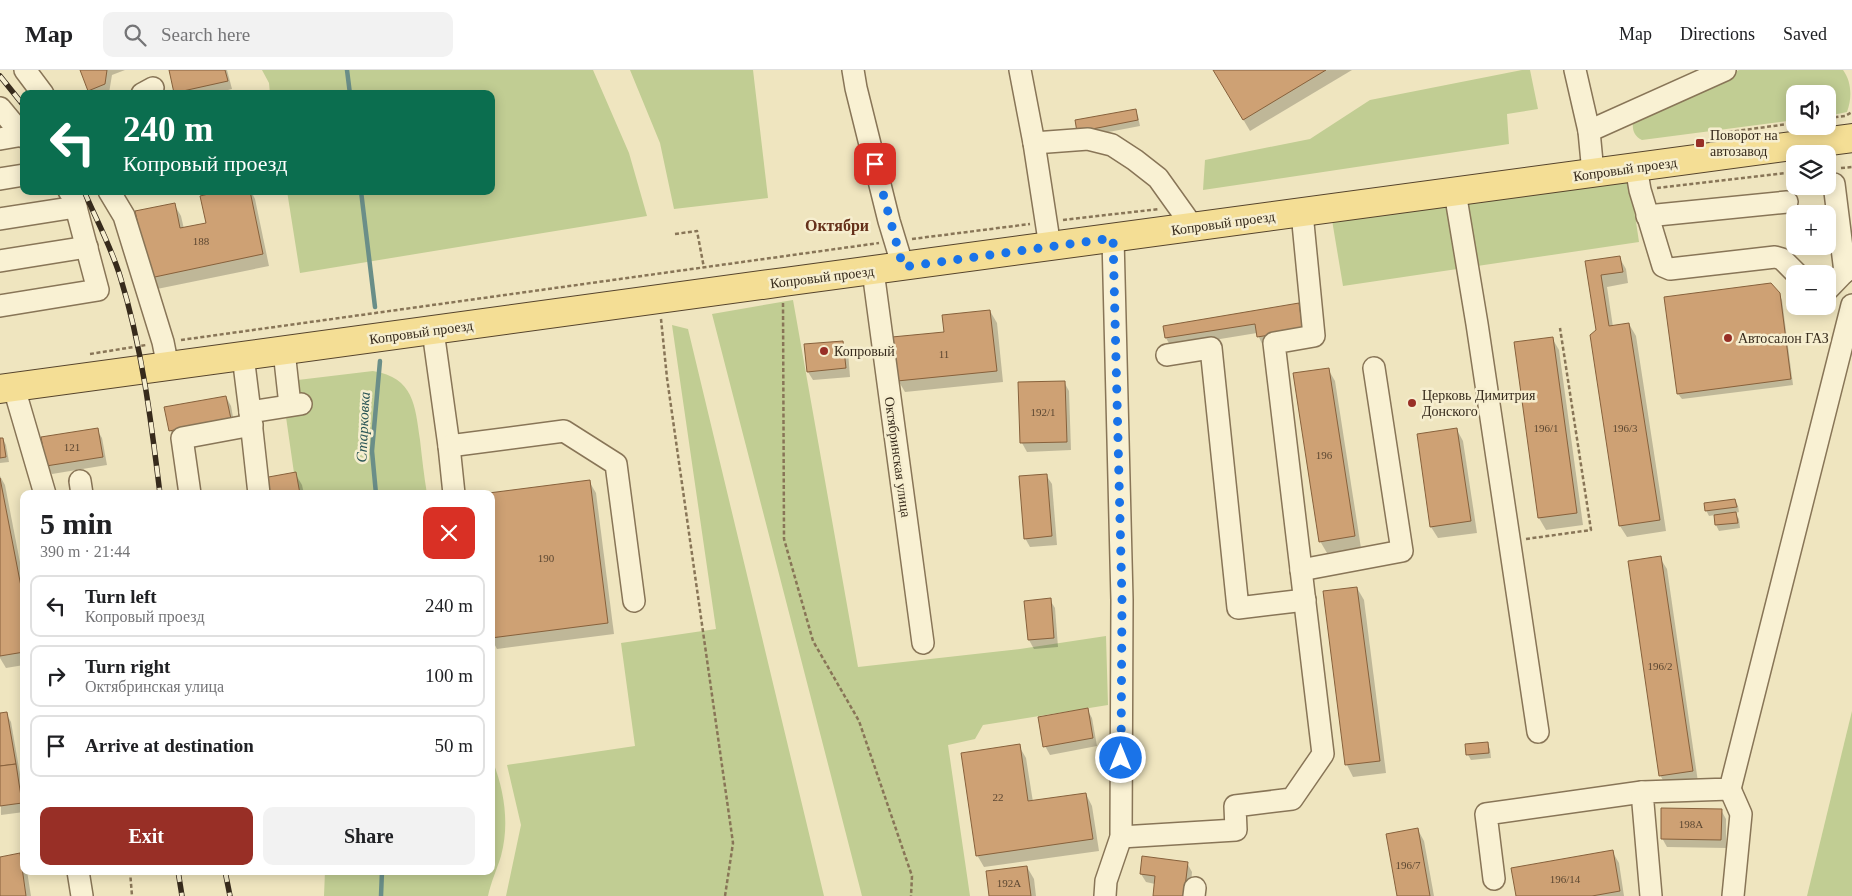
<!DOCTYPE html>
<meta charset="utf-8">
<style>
body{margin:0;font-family:Georgia,serif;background:#f2f2f2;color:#202124;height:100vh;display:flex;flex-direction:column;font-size:19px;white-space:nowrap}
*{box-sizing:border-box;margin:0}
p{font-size:16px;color:#757577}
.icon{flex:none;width:28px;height:28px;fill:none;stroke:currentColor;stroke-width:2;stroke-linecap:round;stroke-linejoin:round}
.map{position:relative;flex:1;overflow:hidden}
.details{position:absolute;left:20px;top:420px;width:475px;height:385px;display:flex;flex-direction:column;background:#fff;border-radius:10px;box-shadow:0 2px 12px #0003}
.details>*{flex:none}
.hud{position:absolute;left:20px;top:20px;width:475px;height:105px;border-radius:10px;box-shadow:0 2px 12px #0003;background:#0b6e4f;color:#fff;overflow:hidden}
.controls{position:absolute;left:1786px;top:15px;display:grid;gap:10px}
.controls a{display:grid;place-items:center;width:50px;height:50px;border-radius:10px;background:#fff;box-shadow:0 2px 12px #0003;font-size:25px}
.pin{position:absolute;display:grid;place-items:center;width:42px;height:42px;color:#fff;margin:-21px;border-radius:10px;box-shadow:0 2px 8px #0006}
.me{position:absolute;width:55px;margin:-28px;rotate:0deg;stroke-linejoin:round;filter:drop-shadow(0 0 4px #0008)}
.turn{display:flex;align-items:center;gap:18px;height:105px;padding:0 20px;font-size:22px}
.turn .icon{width:65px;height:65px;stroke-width:2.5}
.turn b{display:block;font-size:35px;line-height:42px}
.round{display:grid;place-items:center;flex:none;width:52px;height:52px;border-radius:10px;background:#f2f2f2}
.summary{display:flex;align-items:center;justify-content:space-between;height:85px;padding:0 20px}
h1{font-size:30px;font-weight:700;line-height:38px}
.cta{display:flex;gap:10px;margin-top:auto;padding:10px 20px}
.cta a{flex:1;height:58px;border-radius:10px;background:#982f26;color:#fff;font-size:20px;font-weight:700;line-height:58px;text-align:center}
.cta a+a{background:#f2f2f2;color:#202124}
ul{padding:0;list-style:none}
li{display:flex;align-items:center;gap:15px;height:62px;margin:0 10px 8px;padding:0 10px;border:2px solid #e0e0e0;border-radius:10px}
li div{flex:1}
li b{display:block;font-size:19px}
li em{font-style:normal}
header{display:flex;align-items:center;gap:30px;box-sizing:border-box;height:70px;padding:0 25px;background:#fff;border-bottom:1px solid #e0e0e0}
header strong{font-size:24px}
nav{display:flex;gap:28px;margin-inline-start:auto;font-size:18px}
.search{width:350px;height:45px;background:#f2f2f2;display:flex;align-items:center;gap:12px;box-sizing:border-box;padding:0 18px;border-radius:10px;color:#757577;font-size:19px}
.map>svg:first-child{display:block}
</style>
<header>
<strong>Map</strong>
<div class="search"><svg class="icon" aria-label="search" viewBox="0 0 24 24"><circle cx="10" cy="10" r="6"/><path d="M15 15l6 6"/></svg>Search here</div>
<nav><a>Map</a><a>Directions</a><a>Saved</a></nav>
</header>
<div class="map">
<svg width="1852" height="826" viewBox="0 0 1852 826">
<rect width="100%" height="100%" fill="#efe5bf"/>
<g fill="#c1cd93">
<polygon points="262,0 593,0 629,83 647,146 300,203 287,121 491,121 491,24 270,24 269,13"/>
<polygon points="630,0 753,0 768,128 674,139 660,73"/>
<polygon points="1522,0 1530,0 1538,39 1507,44 1509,74 1203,120 1205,90 1310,69 1370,30"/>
<path d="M1739 0H1843C1852 12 1852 29 1847 42L1828 46V24H1795V50L1642 70C1634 66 1632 60 1633 51Z"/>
<polygon points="1629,105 1639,172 1343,216 1332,150"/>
<polygon points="793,230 858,597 1020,579 1106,566 1108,635 983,655 975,669 948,675 970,826 862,826 712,244"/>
<polygon points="672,255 688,259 824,826 506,826 521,755 507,695 635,676 621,573 716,559"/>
<path d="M373 301C414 308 415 335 420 370 422 388 424 406 427 424H297L281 312Z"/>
<polygon points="1852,641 1852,826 1807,826"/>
<path d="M491 687C504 718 510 753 501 786 497 799 491 812 488 826H324L325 801H491Z"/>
</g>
<g fill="#0003">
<polygon points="81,0 125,0 112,5 109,23 108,24 91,24"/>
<polygon points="171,0 227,0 232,19 212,24 176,24"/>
<polygon points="1214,0 1352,0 1250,61"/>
<polygon points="1135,40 1138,46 1140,56 1082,67 1078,61"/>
<polygon points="227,121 251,121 255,129 269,196 157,219 151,208 174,134 181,146 184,159 208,154"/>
<polygon points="1619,187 1626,199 1628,213 1607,217 1613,257 1629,254 1636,266 1666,461 1627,467 1620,456 1597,260 1587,192"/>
<polygon points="1779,224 1782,230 1793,315 1682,329 1678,324"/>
<polygon points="1298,235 1303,243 1307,268 1263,276 1257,263 1171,277 1166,268 1164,257"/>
<polygon points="990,241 997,253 1003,312 905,322 898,310 945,263"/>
<polygon points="1552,268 1559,280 1583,455 1546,460 1539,448 1515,273"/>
<polygon points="843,272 848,281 850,307 813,310 808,302"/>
<polygon points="1328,299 1335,311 1361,478 1327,483 1320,471"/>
<polygon points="1064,312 1069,321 1071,380 1027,382 1022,373"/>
<polygon points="226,327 231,336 235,358 175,369 170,360"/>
<polygon points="97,360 102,368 107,395 52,404 47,395"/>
<polygon points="1457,360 1463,371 1477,463 1438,468 1431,457"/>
<polygon points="3,369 6,375 9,392 0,393 0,370"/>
<polygon points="295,403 302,415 304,424 267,424"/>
<polygon points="1046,405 1052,414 1057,475 1030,477 1025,468"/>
<polygon points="0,406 5,415 24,513 24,595 6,598 0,588"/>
<polygon points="589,411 596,423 614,564 497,579 491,568 491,424"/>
<polygon points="1735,430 1738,436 1739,442 1735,443 1739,449 1740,458 1719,461 1716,455 1715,445 1709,446 1706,440"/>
<polygon points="1660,488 1667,499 1698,712 1667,717 1660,705"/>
<polygon points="1357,518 1364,530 1386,703 1353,707 1347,695 1324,522"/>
<polygon points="1050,530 1055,538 1058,577 1034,579 1029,570 1025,532"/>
<polygon points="1087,639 1092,648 1097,676 1050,685 1045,676"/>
<polygon points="6,643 11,652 24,727 24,742 1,745 0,644"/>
<polygon points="1487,673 1490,679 1491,688 1471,690 1468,685"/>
<polygon points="1019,676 1026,688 1033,732 1086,724 1092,736 1099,781 984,797 977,785"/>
<polygon points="1721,740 1726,749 1726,778 1667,777 1662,768"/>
<polygon points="1418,760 1424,771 1434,826 1398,826"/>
<polygon points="1612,781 1619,793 1624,826 1517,826"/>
<polygon points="19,785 24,793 24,801 27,801 31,826 0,826 0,788"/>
<polygon points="1187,793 1192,802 1190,826 1154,826 1155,814 1146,812 1141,804"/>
<polygon points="1027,797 1034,809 1036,826 990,826"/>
</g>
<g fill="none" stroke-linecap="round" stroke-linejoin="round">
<g stroke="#6a8e88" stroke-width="4.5">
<polyline points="347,0 350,24"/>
<polyline points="361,121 375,237"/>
<polyline points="376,424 372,381 380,291"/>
<polyline points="381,826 382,801"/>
</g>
</g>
<g fill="#cea174" stroke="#87613c">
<polygon points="80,0 107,0 105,14 88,21"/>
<polygon points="169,0 225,0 228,11 174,23"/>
<polygon points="1213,0 1326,0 1243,50"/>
<polygon points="1136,39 1138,50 1077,62 1075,50"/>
<polygon points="221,121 250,121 263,184 150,208 135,141 175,133 180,158 206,153 200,126"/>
<polygon points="1620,186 1623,202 1601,205 1609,256 1629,253 1660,450 1619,456 1590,265 1596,260 1585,191"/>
<polygon points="1771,213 1780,223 1791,309 1677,324 1664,227"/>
<polygon points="1299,233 1303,260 1257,267 1255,254 1165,268 1163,256"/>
<polygon points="990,240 997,301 897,311 892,267 944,262 942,245"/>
<polygon points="1553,267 1577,443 1538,448 1514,272"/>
<polygon points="843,271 846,298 807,302 804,274"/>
<polygon points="1329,298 1355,466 1319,472 1293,303"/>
<polygon points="1065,311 1067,372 1020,373 1018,312"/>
<polygon points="226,326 231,349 169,361 164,337"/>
<polygon points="98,358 103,387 46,396 41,367"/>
<polygon points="1457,358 1471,451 1430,457 1417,364"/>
<polygon points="0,368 3,368 6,387 0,388"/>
<polygon points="296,402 300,424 266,424 263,408"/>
<polygon points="1047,404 1052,466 1024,469 1019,406"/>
<polygon points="0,408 24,532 24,582 0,586"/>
<polygon points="590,410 608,553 491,568 491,424 481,424"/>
<polygon points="1735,429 1737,437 1705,441 1704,433"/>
<polygon points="1736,442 1738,453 1715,455 1714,445"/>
<polygon points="1661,486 1693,701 1659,706 1628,491"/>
<polygon points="1357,517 1380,691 1345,695 1323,521"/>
<polygon points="1051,528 1054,568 1028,570 1024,531"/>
<polygon points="1088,638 1093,668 1043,677 1038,647"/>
<polygon points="7,642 16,694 0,696 0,643"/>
<polygon points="1488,672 1489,683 1466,685 1465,674"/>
<polygon points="1020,674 1028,731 1086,723 1093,769 976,786 961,683"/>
<polygon points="16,694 22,733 0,736 0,696"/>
<polygon points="1661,738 1722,739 1721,770 1661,769"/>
<polygon points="1418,758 1430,826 1397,826 1386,764"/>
<polygon points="1613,780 1620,821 1592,826 1516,826 1511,798"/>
<polygon points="20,783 26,826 0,826 0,787"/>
<polygon points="1142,786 1188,792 1184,826 1153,826 1155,806 1140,804"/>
<polygon points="1027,796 1031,826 989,826 986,801"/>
</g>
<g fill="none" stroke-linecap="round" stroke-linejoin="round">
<g stroke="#887557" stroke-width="24">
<g id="minor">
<polyline points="25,0 43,24"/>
<polyline points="853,0 856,18 889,151 903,197"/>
<polyline points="1020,0 1034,73 1050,177"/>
<polyline points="1575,0 1589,61 1593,103"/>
<polyline points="142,24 153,18"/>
<polyline points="0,38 24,67"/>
<polyline points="1589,61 1725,0"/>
<polyline points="0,69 23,65"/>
<polyline points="1034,73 1088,69 1112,75 1135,90 1158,108 1193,157"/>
<polyline points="1636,97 1640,120 1663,196 1670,199 1775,187 1782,189 1797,204"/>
<polyline points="0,109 24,105"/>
<polyline points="1834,114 1845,202"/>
<polyline points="109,121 124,146 163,272 168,297"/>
<polyline points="1455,122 1477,254 1538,662"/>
<polyline points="1647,146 1787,132"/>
<polyline points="0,149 76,137"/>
<polyline points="0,191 87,177"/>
<polyline points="873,201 923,573"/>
<polyline points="1828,219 1852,194"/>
<polyline points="0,236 98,220 73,126 69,121"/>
<polyline points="433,261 449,376 564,361 616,394 634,531"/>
<polyline points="284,281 290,335"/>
<polyline points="1167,285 1211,278 1238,538 1305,530"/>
<polyline points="243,286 250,342"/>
<polyline points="14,318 45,424"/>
<polyline points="449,376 454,424"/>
<polyline points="80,411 82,424"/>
<polyline points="190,424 182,368 252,355"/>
<polyline points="259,424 250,342 301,334"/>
<polyline points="1301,500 1402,481 1374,298"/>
<polyline points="1730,719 1741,744 1733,826"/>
<polyline points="1121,767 1236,760 1235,736 1292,729 1323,684 1274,273 1314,266 1302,143"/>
<polyline points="78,801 82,826"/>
<polyline points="1494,809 1486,744 1642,722"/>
<polyline points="1105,826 1106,811 1121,767 1122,530 1113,168"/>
<polyline points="1194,826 1195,818"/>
<polyline points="1651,826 1642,722 1730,719 1852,235"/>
</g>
</g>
<g stroke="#55432c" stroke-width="30">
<polyline id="major" points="0,319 784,212 1852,68"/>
</g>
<g stroke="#887557" stroke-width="2.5" stroke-dasharray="4 2.5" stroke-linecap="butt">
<polyline points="1828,48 1845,46 1852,42"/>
<polyline points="1722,63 1795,53"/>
<polyline points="1841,98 1852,97"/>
<polyline points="1657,118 1795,102"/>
<polyline points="1063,150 1159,139"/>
<polyline points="675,164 697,161 704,198"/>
<polyline points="912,169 1030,154"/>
<polyline points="783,233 784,469 813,571 859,651 912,806 911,826"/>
<polyline points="661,249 667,308 733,773 725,826"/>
<polyline points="181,270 879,173"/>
<polyline points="90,284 146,275"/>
<polyline points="1526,469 1591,460 1560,258"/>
<polyline points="130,801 132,826"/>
</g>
<use href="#minor" stroke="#f9f1d3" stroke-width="21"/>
<use href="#major" stroke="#f4de95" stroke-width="28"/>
<g stroke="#372b1c" stroke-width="5.5">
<g id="rail">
<polyline points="0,6 24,36"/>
<path d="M84 121C96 149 111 177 120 206 142 277 151 350 160 424"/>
<polyline points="178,801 182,826"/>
<polyline points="225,801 230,826"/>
</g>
</g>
<use href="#rail" stroke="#f6eecf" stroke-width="4" stroke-dasharray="11" stroke-linecap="butt"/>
</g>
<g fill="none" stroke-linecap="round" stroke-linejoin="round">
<polyline stroke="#1a73e8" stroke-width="9" stroke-dasharray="0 16.2" points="875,94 903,197 1113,168 1122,530 1121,688"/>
</g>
<g fill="#982f26" stroke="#f6eecf" stroke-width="2">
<rect x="1695" y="68" width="10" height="10" rx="2.5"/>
<circle cx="1728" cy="268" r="5"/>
<circle cx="824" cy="281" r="5"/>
<circle cx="1412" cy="333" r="5"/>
</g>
<g text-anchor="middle" stroke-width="5" stroke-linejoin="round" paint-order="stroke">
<g font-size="11" fill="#5d4832">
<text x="201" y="175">188</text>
<text x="944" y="288">11</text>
<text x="1043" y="346">192/1</text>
<text x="1546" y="362">196/1</text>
<text x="1625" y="362">196/3</text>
<text x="72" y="381">121</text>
<text x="1324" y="389">196</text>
<text x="546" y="492">190</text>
<text x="1660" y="600">196/2</text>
<text x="998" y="731">22</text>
<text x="1691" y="758">198А</text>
<text x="1408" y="799">196/7</text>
<text x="1565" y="813">196/14</text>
<text x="1009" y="817">192А</text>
</g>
<g font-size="14" fill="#372b1c" stroke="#f6eecf" text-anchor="start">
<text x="1710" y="70">Поворот на<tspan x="1710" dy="16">автозавод</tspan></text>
<text x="1738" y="273">Автосалон ГАЗ</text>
<text x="834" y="286">Копровый</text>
<text x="1422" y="330">Церковь Димитрия<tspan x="1422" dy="16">Донского</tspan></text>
</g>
<g font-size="14" fill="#372b1c" stroke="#f6eecf">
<text transform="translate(1625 99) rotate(-8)" y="5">Копровый проезд</text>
<text transform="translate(1223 153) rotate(-8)" y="5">Копровый проезд</text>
<text transform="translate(822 207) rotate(-7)" y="5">Копровый проезд</text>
<text transform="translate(421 262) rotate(-8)" y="5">Копровый проезд</text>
<text transform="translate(898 387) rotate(82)" y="5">Октябринская улица</text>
</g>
<g font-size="15" font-style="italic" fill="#2b5657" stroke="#f6eecf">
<text transform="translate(363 357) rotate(-87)" y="5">Старковка</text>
</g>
<g font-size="16" font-weight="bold" fill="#65301a" stroke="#f6eecf">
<text x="837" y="161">Октябри</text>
</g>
</g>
</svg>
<div class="controls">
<a><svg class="icon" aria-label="sound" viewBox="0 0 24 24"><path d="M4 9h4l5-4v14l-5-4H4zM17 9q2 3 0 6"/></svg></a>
<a><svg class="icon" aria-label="layers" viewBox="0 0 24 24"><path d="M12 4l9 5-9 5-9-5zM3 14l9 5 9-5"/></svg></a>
<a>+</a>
<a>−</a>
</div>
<div class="pin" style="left:875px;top:94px;background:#d93025"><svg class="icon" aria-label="arrive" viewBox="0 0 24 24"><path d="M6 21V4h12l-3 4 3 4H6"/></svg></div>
<svg class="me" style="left:1121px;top:688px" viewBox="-20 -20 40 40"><circle r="17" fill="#1a73e8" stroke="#fff" stroke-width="3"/><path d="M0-11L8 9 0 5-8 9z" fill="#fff"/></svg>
<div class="hud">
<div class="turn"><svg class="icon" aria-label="left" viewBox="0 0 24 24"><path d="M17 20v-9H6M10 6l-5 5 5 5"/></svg><div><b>240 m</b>Копровый проезд</div></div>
</div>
<section class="details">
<div class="summary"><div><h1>5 min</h1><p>390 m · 21:44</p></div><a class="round" style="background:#d93025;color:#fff"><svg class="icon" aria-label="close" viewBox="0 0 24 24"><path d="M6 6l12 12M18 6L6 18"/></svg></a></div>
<ul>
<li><svg class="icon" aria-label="left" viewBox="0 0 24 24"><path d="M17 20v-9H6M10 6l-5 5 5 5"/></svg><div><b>Turn left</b><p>Копровый проезд</p></div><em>240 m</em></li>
<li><svg class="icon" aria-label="right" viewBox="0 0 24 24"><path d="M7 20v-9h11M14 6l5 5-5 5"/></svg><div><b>Turn right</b><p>Октябринская улица</p></div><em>100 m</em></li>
<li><svg class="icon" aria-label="arrive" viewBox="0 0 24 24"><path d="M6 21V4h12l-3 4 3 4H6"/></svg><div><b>Arrive at destination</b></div><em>50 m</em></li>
</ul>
<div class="cta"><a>Exit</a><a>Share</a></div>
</section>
</div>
